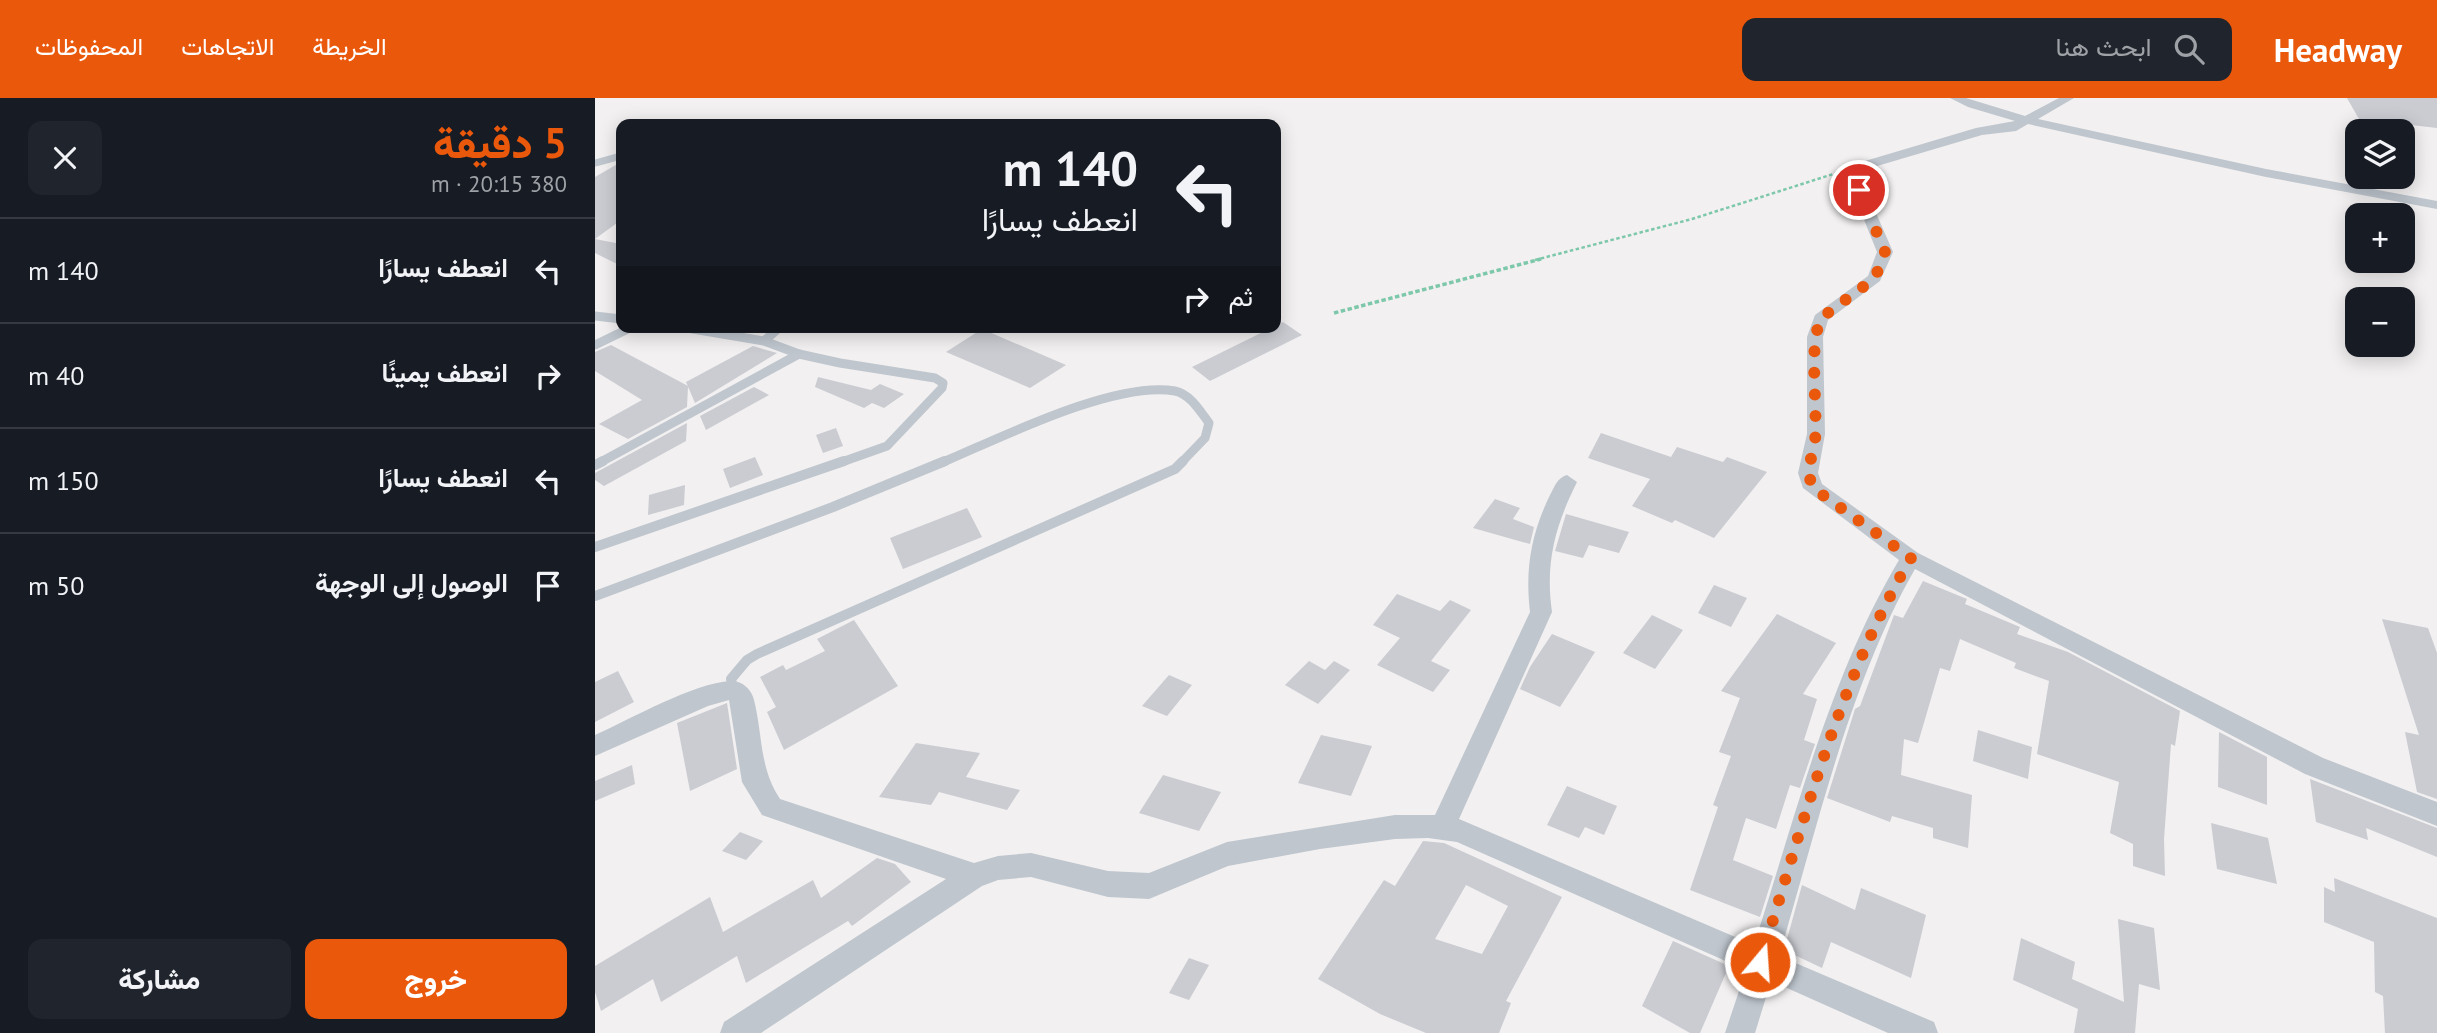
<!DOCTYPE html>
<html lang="ar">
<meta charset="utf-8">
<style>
body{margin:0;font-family:"PT Sans",Vazirmatn,sans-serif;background:#20242c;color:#f1f3f6;direction:rtl;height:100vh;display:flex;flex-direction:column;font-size:26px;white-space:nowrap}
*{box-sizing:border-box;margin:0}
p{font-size:23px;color:#9ea1a6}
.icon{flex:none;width:38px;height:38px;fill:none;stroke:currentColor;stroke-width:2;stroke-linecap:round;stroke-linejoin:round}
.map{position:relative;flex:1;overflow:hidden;direction:ltr}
.panel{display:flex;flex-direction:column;background:#171b24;width:595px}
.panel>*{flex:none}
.top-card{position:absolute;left:21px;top:21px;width:665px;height:214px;border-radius:14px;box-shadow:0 4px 18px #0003;direction:rtl;background:#171b24;color:#f1f3f6;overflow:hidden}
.controls{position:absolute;left:1750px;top:21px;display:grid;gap:14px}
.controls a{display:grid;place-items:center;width:70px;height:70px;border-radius:14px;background:#171b24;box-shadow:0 4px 18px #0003;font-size:35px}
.pin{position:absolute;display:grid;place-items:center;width:60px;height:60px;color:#fff;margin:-30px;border:4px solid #fff;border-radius:50%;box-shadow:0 2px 7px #0007}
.me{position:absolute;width:77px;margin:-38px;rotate:18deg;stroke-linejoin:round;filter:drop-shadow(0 0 5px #0008)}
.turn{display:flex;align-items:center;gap:24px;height:147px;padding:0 28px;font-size:32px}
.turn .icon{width:91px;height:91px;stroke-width:2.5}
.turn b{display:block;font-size:49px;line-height:60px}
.then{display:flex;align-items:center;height:66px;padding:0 28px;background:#0003;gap:14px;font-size:26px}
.round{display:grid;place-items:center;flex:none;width:74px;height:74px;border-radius:14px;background:#20242c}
.headline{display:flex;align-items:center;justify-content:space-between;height:119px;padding:0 28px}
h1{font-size:42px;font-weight:800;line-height:52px;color:#ea580c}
.cta{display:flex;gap:14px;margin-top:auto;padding:14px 28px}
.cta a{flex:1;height:80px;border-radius:14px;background:#ea580c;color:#fff;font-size:28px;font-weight:800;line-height:80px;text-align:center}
.cta a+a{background:#20242c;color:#f1f3f6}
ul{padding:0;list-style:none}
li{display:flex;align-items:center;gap:21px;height:105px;padding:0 28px;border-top:2px solid #363941}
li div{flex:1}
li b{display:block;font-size:26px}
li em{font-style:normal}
header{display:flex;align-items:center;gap:42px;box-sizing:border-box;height:98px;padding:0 35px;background:#ea580c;color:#fff}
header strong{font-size:33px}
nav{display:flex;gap:38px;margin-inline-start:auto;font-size:24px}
.search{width:490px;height:63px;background:#20242c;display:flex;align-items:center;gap:18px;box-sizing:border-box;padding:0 24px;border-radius:14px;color:#9ea1a6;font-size:26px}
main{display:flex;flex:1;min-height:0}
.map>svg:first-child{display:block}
</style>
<header>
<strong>Headway</strong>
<div class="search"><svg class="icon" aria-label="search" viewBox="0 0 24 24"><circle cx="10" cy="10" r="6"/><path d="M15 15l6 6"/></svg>ابحث هنا</div>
<nav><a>الخريطة</a><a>الاتجاهات</a><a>المحفوظات</a></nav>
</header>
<main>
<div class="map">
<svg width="1842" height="935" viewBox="0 0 1842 935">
<rect width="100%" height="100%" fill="#f2f0f0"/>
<g fill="#caccd2" fill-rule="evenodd">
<polygon points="1752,0 1842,0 1842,30 1764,21"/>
<polygon points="26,64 26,122 0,141 0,79"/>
<polygon points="0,141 26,146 26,168 0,155"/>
<polygon points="688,224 707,237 615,283 597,269"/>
<polygon points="387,231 471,267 435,290 351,254"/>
<polygon points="16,247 93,288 92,309 33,341 4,326 47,302 0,273 0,254"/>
<polygon points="158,248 182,255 100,305 91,284"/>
<polygon points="223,279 276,292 285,286 309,296 289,310 277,305 269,310 220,289"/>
<polygon points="159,289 174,297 111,332 105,318"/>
<polygon points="92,325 91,343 9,388 0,382 0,375"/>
<polygon points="241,330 248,348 228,355 221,337"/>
<polygon points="1006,335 1076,359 1082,349 1128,364 1132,359 1172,374 1119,440 1080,422 1077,425 1037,408 1055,381 993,360"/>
<polygon points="160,359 168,377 135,390 128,371"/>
<polygon points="90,387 89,407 53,417 54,397"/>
<polygon points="900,401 925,410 918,421 939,429 935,446 878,430"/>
<polygon points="372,410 387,439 308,471 295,440"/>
<polygon points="971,416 1034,434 1024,455 994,447 988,460 960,453"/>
<polygon points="1328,483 1372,501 1370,506 1425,529 1422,536 1473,554 1585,613 1580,648 1576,646 1569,741 1570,778 1538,768 1538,746 1515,735 1524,684 1442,656 1454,583 1419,570 1421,565 1365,541 1355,573 1345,570 1323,645 1309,641 1306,677 1377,697 1373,750 1338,740 1338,730 1297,718 1295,724 1232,700 1260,611 1265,608 1299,517 1308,520"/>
<polygon points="1119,487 1152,500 1136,529 1103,515"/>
<polygon points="802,496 845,513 855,502 876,512 836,563 855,572 838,594 782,567 805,540 778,527"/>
<polygon points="1182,516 1241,545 1208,596 1222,601 1209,642 1220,646 1205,690 1195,687 1181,731 1151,720 1138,762 1178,778 1165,819 1095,792 1123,709 1118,707 1136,658 1124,654 1145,600 1126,593"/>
<polygon points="1057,517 1088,532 1060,571 1028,555"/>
<polygon points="1787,521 1833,530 1842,555 1842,701 1822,694 1810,634 1824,637"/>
<polygon points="259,522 303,588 189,652 172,614 181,609 165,579 188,567 191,572 230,553 222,541"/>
<polygon points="957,536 1000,554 965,609 925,591 935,569"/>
<polygon points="714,563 730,572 739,563 755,572 723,606 690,587"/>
<polygon points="23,573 39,604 0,624 0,584"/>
<polygon points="574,577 597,587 572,618 547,608"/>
<polygon points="132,605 142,671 95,693 82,625"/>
<polygon points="1383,632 1437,649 1433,681 1378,663"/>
<polygon points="1624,634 1672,659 1672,707 1623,689"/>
<polygon points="726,637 777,648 756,698 703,685"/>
<polygon points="321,645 385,655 371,679 425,692 412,712 344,694 336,707 284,699"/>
<polygon points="37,667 40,686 0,703 0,683"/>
<polygon points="568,677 626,694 604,733 544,715"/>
<polygon points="1715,681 1842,730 1842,759 1771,730 1773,742 1721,724"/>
<polygon points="972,688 1022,708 1009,737 990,729 984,740 952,727"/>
<polygon points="1616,725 1673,740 1682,786 1622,771"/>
<polygon points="145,734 168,743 151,762 127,753"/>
<path d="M828 743 849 745 967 799 911 903 916 905 904 935H831L785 916 723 881 789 782 800 788ZM871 787 913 808 887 856 840 841Z"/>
<polygon points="282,760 300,766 316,784 257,828 253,823 151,885 142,858 66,904 58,881 6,913 0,894 0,868 115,799 128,834 218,782 226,800"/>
<polygon points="1739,780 1842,820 1842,935 1790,935 1788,898 1780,894 1779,844 1729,824 1729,789 1740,794"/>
<polygon points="1207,787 1260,812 1266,790 1331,817 1316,880 1236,844 1227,870 1189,852"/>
<polygon points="1523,821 1559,830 1565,892 1544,886 1540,935 1479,935 1483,911 1418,882 1426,840 1480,864 1477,881 1529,904"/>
<polygon points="1078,843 1134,868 1105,935 1095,935 1047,908"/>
<polygon points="594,860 614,867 594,902 574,895"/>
</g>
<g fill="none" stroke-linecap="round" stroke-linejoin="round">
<polyline stroke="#7dc8ab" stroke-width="2.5" stroke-dasharray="3.5 2.5" stroke-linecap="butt" points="940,162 1097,121 1251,72"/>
<polyline stroke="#7dc8ab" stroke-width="3.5" stroke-dasharray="4.5 2.5" stroke-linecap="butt" points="739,215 946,161"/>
<polyline stroke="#bfc6ce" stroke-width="7" points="0,65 26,58"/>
<g stroke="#bfc6ce" stroke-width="9">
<polyline points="0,218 26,221"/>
<polyline points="86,229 169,243 204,256 245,265 340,280 348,285 347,290 292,348 244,365"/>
<polyline points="169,243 185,229"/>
<polyline points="0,247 37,229"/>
<polyline points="4,365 204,256"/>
<path d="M346 365C403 341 520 282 580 293 595 296 605 313 614 325L610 340 586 365"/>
</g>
<g stroke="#bfc6ce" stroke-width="10">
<polyline points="0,367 8,363"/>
<polyline points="0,449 249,363"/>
<polyline points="0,498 238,409 350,363"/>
<polyline points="138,592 136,581 152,562 162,556 580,371 588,363"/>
</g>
<path fill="#bfc6ce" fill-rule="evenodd" d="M1355 0H1371L1430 18 1464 0H1479L1443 21 1671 71 1842 103V111L1671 79 1433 26 1421 33 1387 37 1272 71 1271 92 1298 154 1285 183 1233 222 1228 239 1230 336 1223 375 1227 386 1323 455 1728 660 1842 704V728L1710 676 1320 471C1254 586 1222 731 1184 858L1339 924 1343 935H1293L1176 883 1160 935H1130L1151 872 862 744 833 740 800 741 725 751 633 768 554 801 513 799 436 779 403 782 387 788 166 935H125L129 924 351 781 167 717 147 684 134 602 113 608 0 658V637C36 621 98 585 136 583 147 582 157 592 159 602 168 638 164 669 185 701L379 765 403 758 436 755 513 773 554 775 632 744 800 717H840L935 514C930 471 936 436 955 397 960 388 962 380 972 377L982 384C960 428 950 465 957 514L864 721 1159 847C1201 717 1234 580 1304 462L1208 390 1203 375 1212 336V239L1220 217 1273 178 1282 154 1257 92 1260 66 1381 30 1420 23 1373 9Z"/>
</g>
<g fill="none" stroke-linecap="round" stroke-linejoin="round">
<path stroke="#ea580c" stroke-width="12" stroke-dasharray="0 21.6" d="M1165 864C1208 728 1243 584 1316 460L1218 390 1213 375 1221 336 1219 266 1220 239 1226 220 1280 180 1290 154 1264 92"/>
</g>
</svg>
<div class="controls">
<a><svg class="icon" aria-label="layers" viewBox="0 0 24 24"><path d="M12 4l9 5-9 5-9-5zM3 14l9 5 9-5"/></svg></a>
<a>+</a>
<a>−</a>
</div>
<div class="pin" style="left:1264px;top:92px;background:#d93025"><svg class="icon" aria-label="arrive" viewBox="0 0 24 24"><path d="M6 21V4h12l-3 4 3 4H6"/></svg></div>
<svg class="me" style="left:1165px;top:864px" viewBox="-20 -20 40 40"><circle r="17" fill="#ea580c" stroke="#fff" stroke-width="3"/><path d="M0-11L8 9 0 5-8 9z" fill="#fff"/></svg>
<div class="top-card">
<div class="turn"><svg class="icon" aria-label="left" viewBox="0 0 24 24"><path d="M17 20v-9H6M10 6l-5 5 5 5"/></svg><div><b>140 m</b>انعطف يسارًا</div></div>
<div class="then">ثم<svg class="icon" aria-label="right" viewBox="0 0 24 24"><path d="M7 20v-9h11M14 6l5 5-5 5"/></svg></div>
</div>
</div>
<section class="panel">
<div class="headline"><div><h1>5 دقيقة</h1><p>380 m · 20:15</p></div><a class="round"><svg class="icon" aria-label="close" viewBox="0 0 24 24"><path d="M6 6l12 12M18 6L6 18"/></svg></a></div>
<ul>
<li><svg class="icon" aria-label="left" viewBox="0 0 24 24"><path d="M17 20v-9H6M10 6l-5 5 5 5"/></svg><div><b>انعطف يسارًا</b></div><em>140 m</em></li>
<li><svg class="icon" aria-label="right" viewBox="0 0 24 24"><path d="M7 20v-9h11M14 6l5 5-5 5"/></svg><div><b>انعطف يمينًا</b></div><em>40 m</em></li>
<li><svg class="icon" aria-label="left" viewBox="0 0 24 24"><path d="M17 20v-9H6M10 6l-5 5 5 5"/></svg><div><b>انعطف يسارًا</b></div><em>150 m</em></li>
<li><svg class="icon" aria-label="arrive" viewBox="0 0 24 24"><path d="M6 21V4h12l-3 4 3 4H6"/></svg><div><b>الوصول إلى الوجهة</b></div><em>50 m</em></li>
</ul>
<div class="cta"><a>خروج</a><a>مشاركة</a></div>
</section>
</main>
